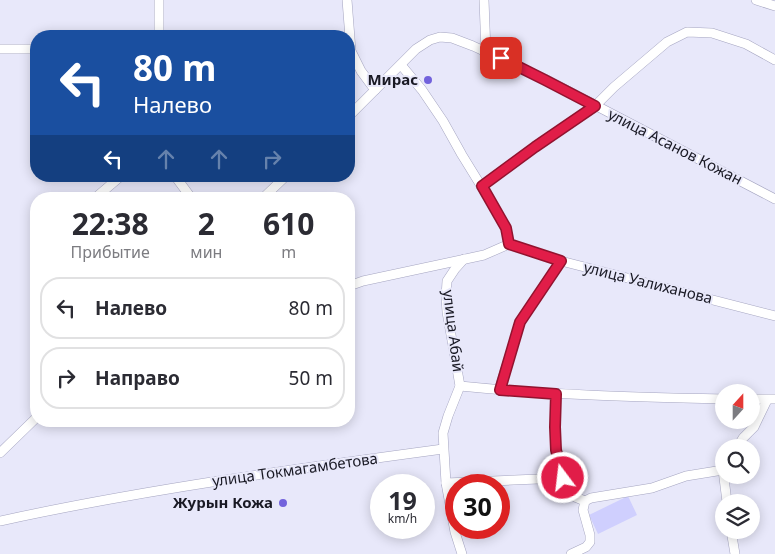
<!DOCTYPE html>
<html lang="ru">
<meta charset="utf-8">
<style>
body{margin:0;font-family:"Noto Sans",sans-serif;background:#f7f7f7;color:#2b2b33;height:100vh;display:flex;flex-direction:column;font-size:19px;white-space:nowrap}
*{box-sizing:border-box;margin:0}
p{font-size:16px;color:#7c7c81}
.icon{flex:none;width:28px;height:28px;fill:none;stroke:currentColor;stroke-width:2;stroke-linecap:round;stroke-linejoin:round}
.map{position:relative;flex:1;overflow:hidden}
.panel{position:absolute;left:30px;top:192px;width:325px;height:235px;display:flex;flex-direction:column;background:#fff;border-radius:20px;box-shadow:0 2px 12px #0003}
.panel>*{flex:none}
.top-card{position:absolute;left:30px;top:30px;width:325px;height:152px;border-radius:20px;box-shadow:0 2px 12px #0003;background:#1a4fa0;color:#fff;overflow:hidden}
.needle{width:32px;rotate:21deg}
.fabs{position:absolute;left:715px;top:384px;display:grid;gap:10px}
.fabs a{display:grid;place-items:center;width:45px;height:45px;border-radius:50%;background:#fff;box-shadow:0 2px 12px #0003;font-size:25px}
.speed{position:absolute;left:370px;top:474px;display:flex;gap:10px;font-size:25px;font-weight:700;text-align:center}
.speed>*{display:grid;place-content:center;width:65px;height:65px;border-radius:50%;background:#fff;box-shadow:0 2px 12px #0003;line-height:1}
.speed small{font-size:12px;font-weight:400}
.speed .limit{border:8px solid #d22;background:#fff;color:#111}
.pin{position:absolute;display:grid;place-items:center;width:42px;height:42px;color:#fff;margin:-21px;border-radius:10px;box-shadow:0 2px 8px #0006}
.me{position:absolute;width:55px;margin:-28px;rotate:345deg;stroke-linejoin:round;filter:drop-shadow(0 0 4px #0008)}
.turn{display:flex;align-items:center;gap:18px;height:105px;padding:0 20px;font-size:22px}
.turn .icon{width:65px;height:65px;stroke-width:2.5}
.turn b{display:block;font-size:35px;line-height:42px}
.lanes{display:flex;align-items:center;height:48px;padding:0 20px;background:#0003;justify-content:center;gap:25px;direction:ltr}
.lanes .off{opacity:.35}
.eta{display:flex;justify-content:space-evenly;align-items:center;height:85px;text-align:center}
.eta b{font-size:30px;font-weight:700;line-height:35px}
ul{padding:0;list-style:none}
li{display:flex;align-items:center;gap:15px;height:62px;margin:0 10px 8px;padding:0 10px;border:2px solid #e1e1e2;border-radius:20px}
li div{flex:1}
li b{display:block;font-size:19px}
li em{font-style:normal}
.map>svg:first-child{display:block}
</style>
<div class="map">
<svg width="775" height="554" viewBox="0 0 775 554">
<rect width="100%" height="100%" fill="#e8e8fa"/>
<polygon fill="#cfcffe" points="628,496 637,515 598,534 589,515"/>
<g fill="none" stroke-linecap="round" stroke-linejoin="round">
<g stroke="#a5a5c1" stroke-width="10">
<g id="minor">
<polyline points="347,0 351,51 361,71 375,90"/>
<polyline points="484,0 486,52"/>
<polyline points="756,0 775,6"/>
<polyline points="159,36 159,0"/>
<polyline points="0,49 36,49"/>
<polyline points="401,65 422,90 443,121 462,155 499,215 506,228 509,244"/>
<polyline points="349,116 416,49 430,40 440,37 452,38 473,46 545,79 775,199"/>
<polyline points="175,176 192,199"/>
<polyline points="481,186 535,147 595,106 614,87 667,42 687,32 712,33 746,44 775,60"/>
<polyline points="94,199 121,176"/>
<polyline points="262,199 286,176"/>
<polyline points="349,286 363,281 484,255 509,244 561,261 775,316"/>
<path d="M460 386C548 395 636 397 724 399"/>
<polyline points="499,390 520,322 561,261"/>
<path d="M556 394C556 421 552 450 563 477 566 484 571 491 575 497L585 501"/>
<polyline points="751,399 775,399"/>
<polyline points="737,448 743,438 754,427 767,400"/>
<polyline points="0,453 36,418"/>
<polyline points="724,467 723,470 727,502"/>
<polyline points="446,483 563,478"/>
<path d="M0 521C147 489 295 469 443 449"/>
<polyline points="731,530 735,554"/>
<polyline points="462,554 455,532 446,483 443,433 448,416 460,386 447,312 446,297 447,281 455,269 464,259"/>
<polyline points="571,554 586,547 590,542 590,535 583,510 585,501 591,498 652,488 686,476 723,470"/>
</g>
</g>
<use href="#minor" stroke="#fff" stroke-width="9"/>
</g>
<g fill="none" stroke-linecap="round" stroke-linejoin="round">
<g stroke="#92132f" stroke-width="12">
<polyline id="route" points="501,58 545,80 595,106 535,147 482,186 506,228 509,244 561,261 520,322 500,390 556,394 555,427 556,450 563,478"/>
</g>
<use href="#route" stroke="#e11d48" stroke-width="9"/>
</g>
<g fill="#7262dc" stroke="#e8e8fa" stroke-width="2">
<circle cx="428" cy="80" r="5"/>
<circle cx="283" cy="503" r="5"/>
</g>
<g text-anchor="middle" stroke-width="4" stroke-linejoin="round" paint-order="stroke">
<g font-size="15" font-weight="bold" fill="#191924" stroke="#e8e8fa" text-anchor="end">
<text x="418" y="85">Мирас</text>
<text x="273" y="508">Журын Кожа</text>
</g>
<g font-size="15" fill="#191924" stroke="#e8e8fa">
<text transform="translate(675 147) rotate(27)" y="5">улица Асанов Кожан</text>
<text transform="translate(648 283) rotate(14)" y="5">улица Уалиханова</text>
<text transform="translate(453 331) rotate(83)" y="5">улица Абай</text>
<text transform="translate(295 470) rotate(-8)" y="5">улица Токмагамбетова</text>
</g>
</g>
</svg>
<div class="fabs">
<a><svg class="needle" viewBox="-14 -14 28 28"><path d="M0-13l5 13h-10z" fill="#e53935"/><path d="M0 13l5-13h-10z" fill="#7c7c81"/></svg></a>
<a><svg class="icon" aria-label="search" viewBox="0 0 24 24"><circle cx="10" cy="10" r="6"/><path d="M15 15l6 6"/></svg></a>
<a><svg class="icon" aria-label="layers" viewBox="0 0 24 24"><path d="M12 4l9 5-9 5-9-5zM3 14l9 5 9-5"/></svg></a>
</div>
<div class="speed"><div>19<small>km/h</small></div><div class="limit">30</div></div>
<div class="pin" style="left:501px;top:58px;background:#d93025"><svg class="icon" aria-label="arrive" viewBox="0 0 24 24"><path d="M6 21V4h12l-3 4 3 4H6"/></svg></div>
<svg class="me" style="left:563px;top:478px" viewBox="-20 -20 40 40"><circle r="17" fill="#e11d48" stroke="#fff" stroke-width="3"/><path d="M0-11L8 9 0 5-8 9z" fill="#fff"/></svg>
<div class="top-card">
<div class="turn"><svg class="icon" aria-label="left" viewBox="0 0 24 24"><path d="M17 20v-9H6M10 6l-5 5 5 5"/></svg><div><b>80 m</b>Налево</div></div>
<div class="lanes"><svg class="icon" aria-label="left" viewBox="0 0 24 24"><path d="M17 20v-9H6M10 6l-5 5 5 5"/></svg><svg class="icon off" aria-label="ahead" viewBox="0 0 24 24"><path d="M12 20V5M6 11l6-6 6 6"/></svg><svg class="icon off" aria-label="ahead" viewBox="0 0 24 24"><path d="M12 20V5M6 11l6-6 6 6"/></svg><svg class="icon off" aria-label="right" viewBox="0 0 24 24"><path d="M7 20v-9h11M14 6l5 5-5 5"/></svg></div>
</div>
<section class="panel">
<div class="eta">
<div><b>22:38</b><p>Прибытие</p></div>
<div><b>2</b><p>мин</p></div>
<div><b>610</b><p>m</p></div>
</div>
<ul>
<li><svg class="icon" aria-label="left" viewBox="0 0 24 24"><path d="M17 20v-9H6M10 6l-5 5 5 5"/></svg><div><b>Налево</b></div><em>80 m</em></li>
<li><svg class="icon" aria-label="right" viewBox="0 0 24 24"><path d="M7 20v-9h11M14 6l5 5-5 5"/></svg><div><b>Направо</b></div><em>50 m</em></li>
</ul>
</section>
</div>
